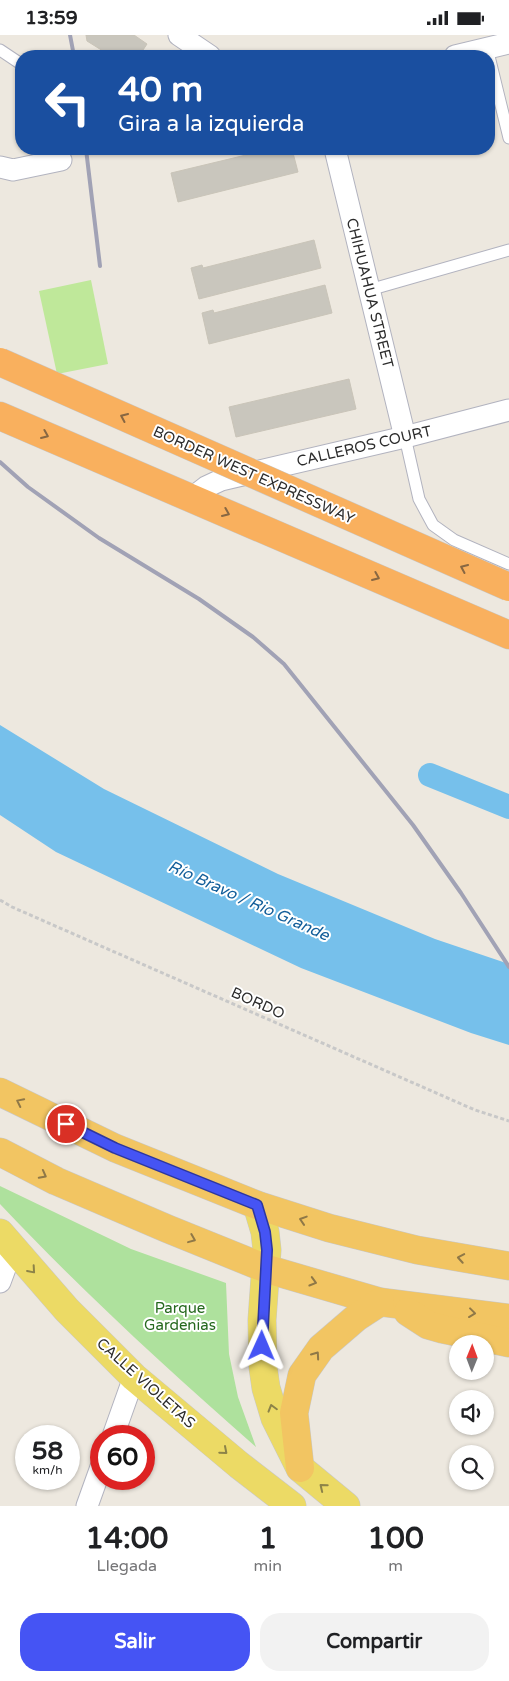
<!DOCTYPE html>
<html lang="es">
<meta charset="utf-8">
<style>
body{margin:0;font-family:"Varela Round",sans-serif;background:#f2f2f2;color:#202124;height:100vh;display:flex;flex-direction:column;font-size:19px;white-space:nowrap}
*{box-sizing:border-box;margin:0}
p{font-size:16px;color:#757577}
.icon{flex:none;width:28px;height:28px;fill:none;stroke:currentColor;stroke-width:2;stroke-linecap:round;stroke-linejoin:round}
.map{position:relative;height:1471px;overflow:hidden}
.details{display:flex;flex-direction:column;background:#fff;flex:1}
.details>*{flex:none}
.guide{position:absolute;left:15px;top:15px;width:480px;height:105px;border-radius:20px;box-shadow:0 1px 4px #0004;background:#1a4fa0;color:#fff;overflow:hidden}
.needle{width:32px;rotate:1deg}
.controls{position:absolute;left:449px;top:1300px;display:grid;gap:10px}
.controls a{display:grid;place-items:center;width:45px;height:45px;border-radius:50%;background:#fff;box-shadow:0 1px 4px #0004;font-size:25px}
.speed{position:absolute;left:15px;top:1390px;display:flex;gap:10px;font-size:25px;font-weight:700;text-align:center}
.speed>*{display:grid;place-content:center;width:65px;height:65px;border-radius:50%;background:#fff;box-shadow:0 1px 4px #0004;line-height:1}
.speed small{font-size:12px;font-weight:400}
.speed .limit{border:8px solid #d22;background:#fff;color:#111}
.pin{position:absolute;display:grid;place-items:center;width:42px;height:42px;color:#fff;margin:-21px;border:2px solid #fff;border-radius:50%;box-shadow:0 1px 5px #0007}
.me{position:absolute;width:55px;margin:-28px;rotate:1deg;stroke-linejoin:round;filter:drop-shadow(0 0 4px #0008)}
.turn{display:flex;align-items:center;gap:18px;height:105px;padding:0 20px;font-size:22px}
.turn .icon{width:65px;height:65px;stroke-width:2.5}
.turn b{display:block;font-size:35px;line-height:42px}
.eta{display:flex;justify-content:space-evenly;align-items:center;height:85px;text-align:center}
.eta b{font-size:30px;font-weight:700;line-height:35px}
.primary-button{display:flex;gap:10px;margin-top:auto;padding:10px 20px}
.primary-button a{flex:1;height:58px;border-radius:20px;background:#4554f4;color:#fff;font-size:20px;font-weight:700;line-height:58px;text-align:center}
.primary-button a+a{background:#f2f2f2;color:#202124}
.status{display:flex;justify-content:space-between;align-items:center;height:35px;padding:0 25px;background:#fff;direction:ltr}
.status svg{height:14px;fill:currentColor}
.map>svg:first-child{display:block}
</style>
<div class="status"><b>13:59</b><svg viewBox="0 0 49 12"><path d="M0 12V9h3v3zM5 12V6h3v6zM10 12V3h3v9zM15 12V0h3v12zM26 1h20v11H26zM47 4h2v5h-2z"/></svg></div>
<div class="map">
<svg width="509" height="1471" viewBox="0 0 509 1471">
<rect width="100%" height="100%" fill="#ede8df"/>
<path fill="#aee19d" d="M0 1151 131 1214 226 1248 229 1319 238 1362 256 1412C167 1334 81 1255 0 1169Z"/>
<polygon fill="#bfe89a" points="91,245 108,329 57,339 39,256"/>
<polygon fill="#76c0eb" points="0,690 104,754 278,839 435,904 509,929 509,1010 471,998 301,933 56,817 0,780"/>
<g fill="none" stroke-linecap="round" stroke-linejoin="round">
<polyline stroke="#76c0eb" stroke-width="24" points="430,740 509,772"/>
</g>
<g fill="#c9c6bd" stroke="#c9c4b8">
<polygon points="86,0 134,0 147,9 139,21 111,21 87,6"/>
<polygon points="271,114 292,114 298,137 178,167 171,138"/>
<polygon points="314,205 321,233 199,264 191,233 202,230 203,233"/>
<polygon points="325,250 332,278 209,309 202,278 213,275 214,278"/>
<polygon points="349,344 356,374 236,402 229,372"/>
</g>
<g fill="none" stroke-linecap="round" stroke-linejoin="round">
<g stroke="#b2b3bf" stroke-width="13">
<g id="service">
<polyline points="487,13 509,103"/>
<polyline points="0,15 21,29"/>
<polyline points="369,255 509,215"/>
<polyline points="405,402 419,464 433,490 454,505 509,529"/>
</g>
</g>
<g stroke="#b2b3bf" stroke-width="23">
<g id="minor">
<polyline points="179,0 210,21"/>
<polyline points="455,21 509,8"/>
<polyline points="335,114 405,402"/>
<polyline points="0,132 13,135 61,125"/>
<polyline points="193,462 206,452 221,445 405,402 509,375"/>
<polyline points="0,1247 13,1212 0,1207"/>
<polyline points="113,1401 134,1342"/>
<polyline points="87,1471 101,1432"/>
</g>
</g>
<g stroke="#c8c8c8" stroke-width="29">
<g id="primary">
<polyline points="257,1170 265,1197 267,1215 262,1285 263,1332 266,1353 275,1383 300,1433 346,1471"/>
<polyline points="0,1198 67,1275 134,1342 239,1430 292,1471"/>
</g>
</g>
<g stroke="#c8c8c8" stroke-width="29">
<g id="trunk">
<polyline points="0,1057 115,1113 257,1170 329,1193 417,1215 509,1231"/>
<polyline points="0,1117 56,1146 168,1194 267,1234 380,1267 509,1283"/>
<polyline points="408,1277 428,1290 442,1294 509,1308"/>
<polyline points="300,1433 294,1378 302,1340 321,1313 357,1282 380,1267"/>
</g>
</g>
<g stroke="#c8c8c8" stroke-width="29">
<polyline id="motorway" points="0,381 509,600"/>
</g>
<polyline stroke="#c8c8c8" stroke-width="3" stroke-dasharray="4 2.5" stroke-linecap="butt" points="0,865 12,872 475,1075 509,1086"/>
<use href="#service" stroke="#fff" stroke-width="11"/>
<use href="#minor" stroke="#fff" stroke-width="21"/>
<use href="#primary" stroke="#ecda65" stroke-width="28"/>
<use href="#trunk" stroke="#f2c562" stroke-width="28"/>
<use href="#motorway" stroke="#f9b05e" stroke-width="28"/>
<g stroke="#a1a2b5" stroke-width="4">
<polyline points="70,0 74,21"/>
<polyline points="86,114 100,231"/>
<polyline points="0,427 28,452 99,503 199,564 253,602 284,629 413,790 461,858 509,932"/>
</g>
<g stroke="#c8c8c8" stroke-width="29" stroke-linecap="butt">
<polyline id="motorway-bridge" points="0,327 509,552"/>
</g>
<use href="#motorway-bridge" stroke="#f9b05e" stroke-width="28"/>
</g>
<defs><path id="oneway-chevron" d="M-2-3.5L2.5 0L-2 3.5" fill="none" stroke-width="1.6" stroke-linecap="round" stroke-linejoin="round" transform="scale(1.25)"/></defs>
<g stroke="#886742">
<use href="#oneway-chevron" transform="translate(124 382) rotate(-156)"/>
<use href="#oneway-chevron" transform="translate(45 400) rotate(23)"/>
<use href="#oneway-chevron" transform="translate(226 478) rotate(23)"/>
<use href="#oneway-chevron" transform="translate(464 533) rotate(-156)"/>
<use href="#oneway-chevron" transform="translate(376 542) rotate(23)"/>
</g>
<g stroke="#8f7847">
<use href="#oneway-chevron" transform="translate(20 1067) rotate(-154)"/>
<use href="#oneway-chevron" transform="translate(43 1140) rotate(28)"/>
<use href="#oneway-chevron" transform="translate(303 1185) rotate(-162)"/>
<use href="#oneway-chevron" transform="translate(192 1204) rotate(22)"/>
<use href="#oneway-chevron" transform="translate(461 1223) rotate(-170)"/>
<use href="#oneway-chevron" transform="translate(313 1247) rotate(16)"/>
<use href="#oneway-chevron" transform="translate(472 1278) rotate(7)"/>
<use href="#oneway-chevron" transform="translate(316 1320) rotate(-55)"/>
</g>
<g stroke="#8c8348">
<use href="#oneway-chevron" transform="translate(32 1235) rotate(49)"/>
<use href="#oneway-chevron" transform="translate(272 1373) rotate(-106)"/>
<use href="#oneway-chevron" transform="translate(224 1416) rotate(41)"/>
<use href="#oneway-chevron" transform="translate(323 1452) rotate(-141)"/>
</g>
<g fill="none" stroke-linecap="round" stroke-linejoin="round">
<g stroke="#2d379f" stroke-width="12">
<polyline id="route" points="66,1089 115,1113 257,1170 265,1197 267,1215 262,1311"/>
</g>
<use href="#route" stroke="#4554f4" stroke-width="9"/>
</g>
<g text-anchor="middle" stroke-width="4" stroke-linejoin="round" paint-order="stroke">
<g font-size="15" fill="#2c2c2c" stroke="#fff">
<text transform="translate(370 258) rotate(76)" y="5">CHIHUAHUA STREET</text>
<text transform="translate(364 411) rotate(-13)" y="5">CALLEROS COURT</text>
<text transform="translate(254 440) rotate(24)" y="5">BORDER WEST EXPRESSWAY</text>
<text transform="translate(258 968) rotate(24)" y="5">BORDO</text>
<text transform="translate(146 1348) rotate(42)" y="5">CALLE VIOLETAS</text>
</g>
<g font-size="15" fill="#25681d" stroke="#fff">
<text x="180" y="1278">Parque<tspan x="180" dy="17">Gardenias</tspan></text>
</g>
<g font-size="16" font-style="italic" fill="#125e9a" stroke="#fff">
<text transform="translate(249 865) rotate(24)" y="6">Río Bravo / Rio Grande</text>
</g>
</g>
</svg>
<div class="controls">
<a><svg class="needle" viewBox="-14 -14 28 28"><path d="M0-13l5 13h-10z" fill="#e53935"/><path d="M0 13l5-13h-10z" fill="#757577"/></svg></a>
<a><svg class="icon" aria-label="sound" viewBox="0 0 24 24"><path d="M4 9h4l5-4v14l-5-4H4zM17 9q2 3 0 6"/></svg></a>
<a><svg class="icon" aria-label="search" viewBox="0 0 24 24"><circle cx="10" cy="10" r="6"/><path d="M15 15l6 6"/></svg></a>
</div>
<div class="speed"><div>58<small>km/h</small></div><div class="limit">60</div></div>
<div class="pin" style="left:66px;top:1089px;background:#d93025"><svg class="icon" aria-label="arrive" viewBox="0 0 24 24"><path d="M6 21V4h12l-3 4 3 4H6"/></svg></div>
<svg class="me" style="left:262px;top:1311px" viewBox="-20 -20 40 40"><path d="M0-17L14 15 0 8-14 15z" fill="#4554f4" stroke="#fff" stroke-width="4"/></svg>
<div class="guide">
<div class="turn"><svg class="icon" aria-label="left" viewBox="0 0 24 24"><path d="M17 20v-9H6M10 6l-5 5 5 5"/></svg><div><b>40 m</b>Gira a la izquierda</div></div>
</div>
</div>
<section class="details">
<div class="eta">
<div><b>14:00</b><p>Llegada</p></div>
<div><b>1</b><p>min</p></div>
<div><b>100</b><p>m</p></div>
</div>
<div class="primary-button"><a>Salir</a><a>Compartir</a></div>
</section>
